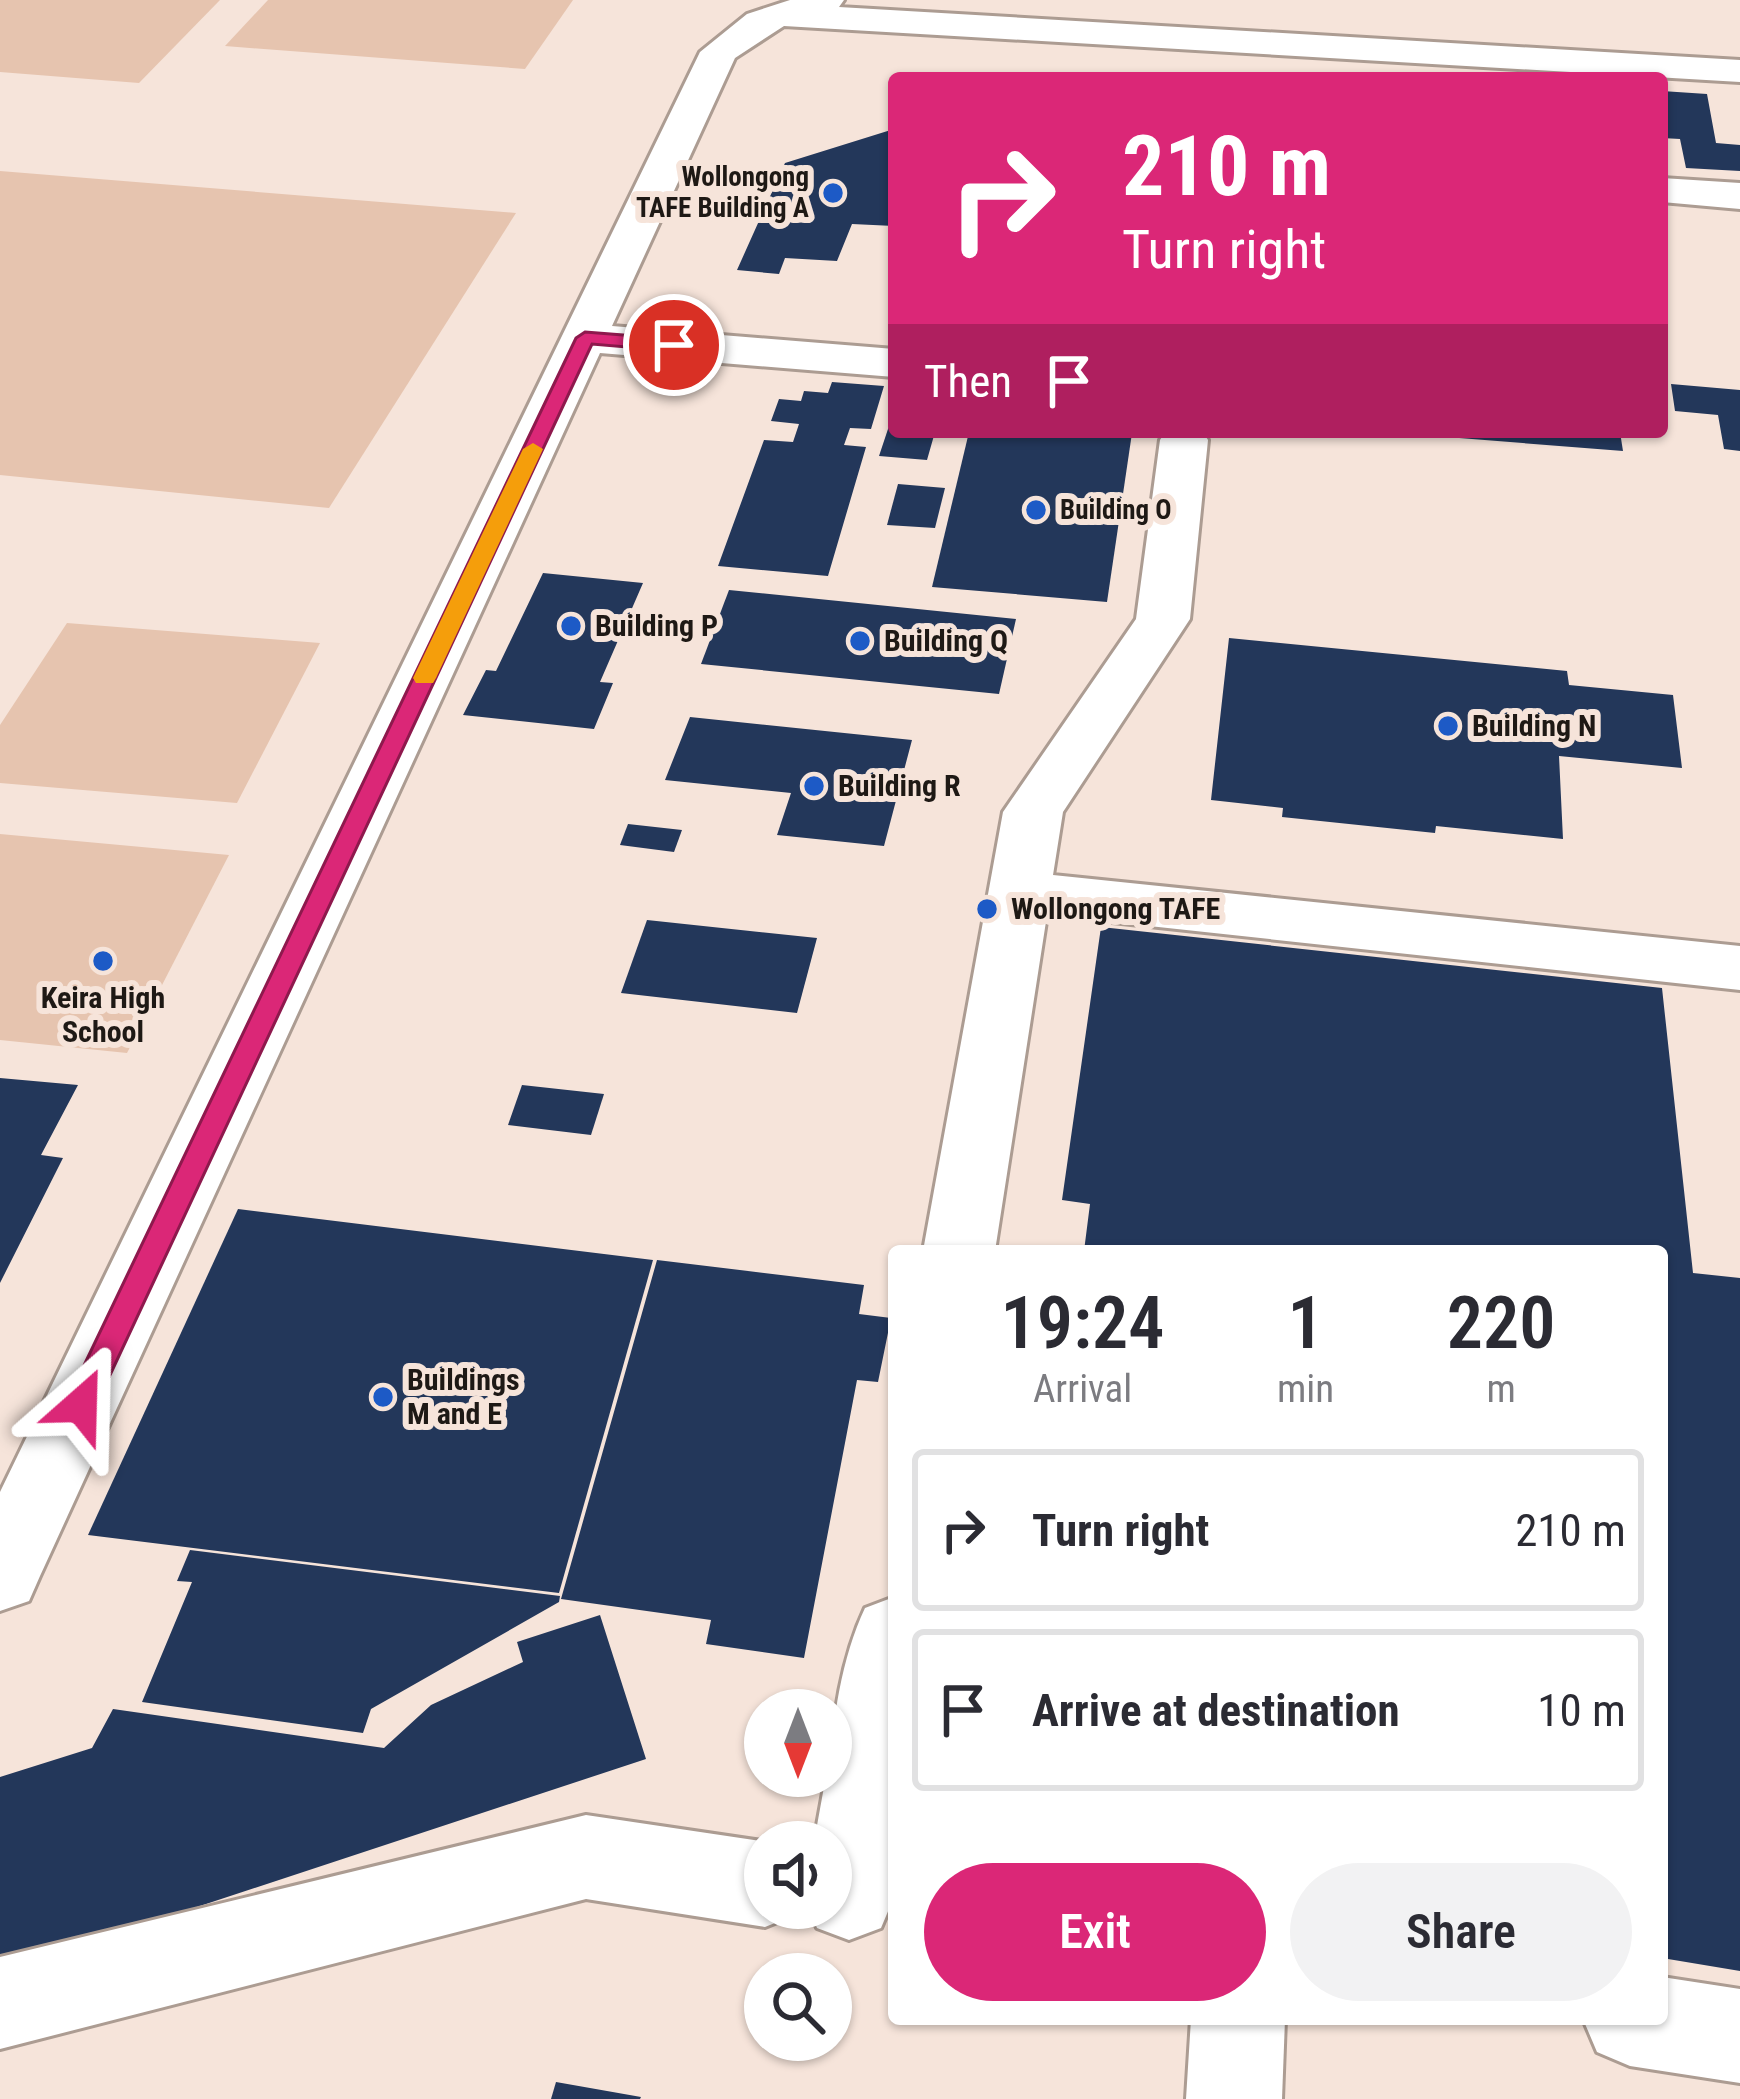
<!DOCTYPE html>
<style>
body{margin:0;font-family:"Roboto Condensed",sans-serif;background:#f2f2f3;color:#2b2b33;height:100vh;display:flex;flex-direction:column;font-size:45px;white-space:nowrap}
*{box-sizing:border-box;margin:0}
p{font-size:39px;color:#7c7c81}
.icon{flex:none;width:66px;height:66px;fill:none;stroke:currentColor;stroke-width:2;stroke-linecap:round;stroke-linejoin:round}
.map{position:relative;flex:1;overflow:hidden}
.drawer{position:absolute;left:888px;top:1245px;width:780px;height:780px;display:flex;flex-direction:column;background:#fff;border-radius:12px;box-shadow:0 3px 9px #0004}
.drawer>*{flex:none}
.banner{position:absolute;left:888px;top:72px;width:780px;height:366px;border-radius:12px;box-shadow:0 3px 9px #0004;background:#db2777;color:#fff;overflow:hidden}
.needle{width:78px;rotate:180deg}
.controls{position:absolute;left:744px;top:1689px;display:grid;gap:24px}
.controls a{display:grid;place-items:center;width:108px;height:108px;border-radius:50%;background:#fff;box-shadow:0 3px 9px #0004;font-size:60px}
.pin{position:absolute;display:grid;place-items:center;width:102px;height:102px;color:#fff;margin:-51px;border:6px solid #fff;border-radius:50%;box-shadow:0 3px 12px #0007}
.me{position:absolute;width:132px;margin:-66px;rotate:25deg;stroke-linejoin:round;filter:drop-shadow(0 0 9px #0008)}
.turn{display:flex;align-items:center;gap:42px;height:252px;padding:0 36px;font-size:54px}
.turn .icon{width:156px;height:156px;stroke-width:2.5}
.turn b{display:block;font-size:84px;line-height:102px}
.then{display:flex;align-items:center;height:114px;padding:0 36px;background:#0003;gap:24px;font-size:45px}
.eta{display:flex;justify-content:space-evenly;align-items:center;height:204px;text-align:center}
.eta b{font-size:72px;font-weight:600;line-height:84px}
.button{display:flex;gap:24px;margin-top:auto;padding:24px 36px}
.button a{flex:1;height:138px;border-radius:72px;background:#db2777;color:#fff;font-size:48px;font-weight:600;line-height:138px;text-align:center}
.button a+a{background:#f2f2f3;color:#2b2b33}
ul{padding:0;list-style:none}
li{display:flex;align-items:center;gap:36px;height:162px;margin:0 24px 18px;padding:0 12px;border:6px solid #e1e1e2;border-radius:12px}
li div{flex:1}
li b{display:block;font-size:45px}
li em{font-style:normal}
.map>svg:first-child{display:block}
</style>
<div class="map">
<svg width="1740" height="2099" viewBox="0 0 1740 2099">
<rect width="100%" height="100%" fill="#f6e4da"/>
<g fill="#e6c4af">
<polygon points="0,0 220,0 139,83 0,72"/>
<polygon points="268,0 573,0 525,69 225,46"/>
<polygon points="0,171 516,213 329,508 0,475"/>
<polygon points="67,623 320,643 237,803 0,783 0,725"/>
<polygon points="0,834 229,855 127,1053 0,1040"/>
</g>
<g fill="#23375a">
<polygon points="1662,91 1707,94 1716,143 1740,145 1740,171 1686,168 1680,139 1662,138"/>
<polygon points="894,129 894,226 852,224 837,261 785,258 779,274 737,270 785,163"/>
<polygon points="832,382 884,386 871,429 850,428 844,445 866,447 828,576 718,566 764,440 793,442 799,424 771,421 779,399 801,401 804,391 828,393"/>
<polygon points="1671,384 1740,390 1740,451 1724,449 1718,415 1675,411"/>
<polygon points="894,411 894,432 935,432 927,460 879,456"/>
<polygon points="969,432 1132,433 1107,602 932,587"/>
<polygon points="1421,432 1620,432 1623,451 1421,435"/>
<polygon points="898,484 945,488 935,528 887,525"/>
<polygon points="543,573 643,583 600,682 613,683 594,729 463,715 486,670 496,671"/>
<polygon points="729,590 1016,619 999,694 701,664"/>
<polygon points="1229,638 1567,671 1569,685 1673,695 1682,768 1559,756 1563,839 1436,826 1435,833 1282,817 1283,808 1211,800"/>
<polygon points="690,717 912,740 884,846 777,835 791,793 665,780"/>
<polygon points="628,824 682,830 674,852 620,845"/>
<polygon points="647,920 817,938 797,1013 621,993"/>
<polygon points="1101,927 1662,988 1693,1273 1740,1278 1740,1971 1662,1958 1662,1251 1084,1251 1090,1204 1062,1200"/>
<polygon points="0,1078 78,1085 41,1155 63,1158 0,1283"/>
<polygon points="522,1085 604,1094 591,1135 508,1125"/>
<polygon points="238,1209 653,1260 559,1593 88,1535"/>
<polygon points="657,1260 864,1285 859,1314 891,1318 878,1382 857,1380 804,1658 706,1644 711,1620 561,1599"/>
<polygon points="190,1550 560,1596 559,1602 371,1709 363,1733 142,1702 192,1582 177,1581"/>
<polygon points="600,1615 646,1759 0,1972 0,1777 92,1748 113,1709 384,1748 431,1705 523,1662 517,1642"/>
<polygon points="556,2082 641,2097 640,2099 551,2099"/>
</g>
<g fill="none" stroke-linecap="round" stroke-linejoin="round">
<g stroke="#ac9c92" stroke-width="6">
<g id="minor">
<polygon points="790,0 844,0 839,7 1740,60 1740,82 784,26 735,58 612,326 894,349 894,377 600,353 40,1576 29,1601 0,1611 0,1492 700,52 747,14"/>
<polygon points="1662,178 1740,183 1740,209 1662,202"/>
<polygon points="1165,432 1203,432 1208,440 1190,619 1063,812 1053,875 1740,946 1740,990 1047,915 995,1251 923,1251 1003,812 1136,619 1160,440"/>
<path d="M894 1597V1897L881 1928 849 1940 817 1928 809 1908H831V1842H814L826 1776H831C831 1722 842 1657 865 1608Z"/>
<polygon points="586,1815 768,1842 765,1908 799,1908 797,1914 765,1927 586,1899 0,2049 0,1957"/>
<polygon points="1662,1977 1740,1989 1740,2083 1630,2066 1597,2052 1583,2019 1662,2019"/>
<polygon points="1191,2019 1285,2019 1282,2099 1186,2099"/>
</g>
</g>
<use href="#minor" fill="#fff" fill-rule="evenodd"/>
</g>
<polygon fill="#db2777" stroke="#8e194d" stroke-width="3" points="585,332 674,339 683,345 674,351 592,344 96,1405 92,1414 81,1418 70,1414 65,1405 576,338"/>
<polygon fill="#f59e0b" points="533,443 543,449 436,678 433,683 416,683 413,678 523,449"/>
<g fill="#1d5ac6" stroke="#f6e4da" stroke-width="4.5">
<circle cx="833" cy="193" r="12"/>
<circle cx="1036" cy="510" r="12"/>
<circle cx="571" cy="626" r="12"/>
<circle cx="860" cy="641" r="12"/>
<circle cx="1448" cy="726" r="12"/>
<circle cx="814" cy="786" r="12"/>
<circle cx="987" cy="909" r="12"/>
<circle cx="103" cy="961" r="12"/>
<circle cx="383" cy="1397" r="12"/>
</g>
<g text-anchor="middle" stroke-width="12" stroke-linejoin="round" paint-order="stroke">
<g font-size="27" font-weight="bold" fill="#1e1915" stroke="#f6e4da" text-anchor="end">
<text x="809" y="186">Wollongong<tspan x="809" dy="31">TAFE Building A</tspan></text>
<text x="1060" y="519" text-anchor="start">Building O</text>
</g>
<g font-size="30" font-weight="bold" fill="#1e1915" stroke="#f6e4da" text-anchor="start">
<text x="595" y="636">Building P</text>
<text x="884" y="651">Building Q</text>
<text x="1472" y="736">Building N</text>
<text x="838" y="796">Building R</text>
<text x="1011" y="919">Wollongong TAFE</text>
<text x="103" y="1008" text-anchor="middle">Keira High<tspan x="103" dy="34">School</tspan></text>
<text x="407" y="1390">Buildings<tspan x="407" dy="34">M and E</tspan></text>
</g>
</g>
</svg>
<div class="controls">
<a><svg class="needle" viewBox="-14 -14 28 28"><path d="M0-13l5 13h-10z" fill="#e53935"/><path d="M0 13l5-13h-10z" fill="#7c7c81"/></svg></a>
<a><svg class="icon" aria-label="sound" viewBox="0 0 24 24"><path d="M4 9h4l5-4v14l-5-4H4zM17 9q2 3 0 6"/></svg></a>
<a><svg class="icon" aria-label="search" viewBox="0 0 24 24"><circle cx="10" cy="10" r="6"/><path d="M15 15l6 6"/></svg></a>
</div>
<div class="pin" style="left:674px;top:345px;background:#d93025"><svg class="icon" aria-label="arrive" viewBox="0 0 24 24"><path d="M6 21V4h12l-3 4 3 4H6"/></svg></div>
<svg class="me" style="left:81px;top:1405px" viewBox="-20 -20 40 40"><path d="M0-17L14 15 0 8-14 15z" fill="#db2777" stroke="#fff" stroke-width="4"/></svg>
<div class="banner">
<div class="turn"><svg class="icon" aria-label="right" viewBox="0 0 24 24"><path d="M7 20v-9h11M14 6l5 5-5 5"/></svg><div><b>210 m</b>Turn right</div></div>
<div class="then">Then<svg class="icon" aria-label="arrive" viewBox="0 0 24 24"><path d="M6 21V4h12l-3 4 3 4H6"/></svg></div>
</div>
<section class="drawer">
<div class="eta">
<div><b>19:24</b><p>Arrival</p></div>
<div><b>1</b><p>min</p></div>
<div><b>220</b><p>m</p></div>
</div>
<ul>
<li><svg class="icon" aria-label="right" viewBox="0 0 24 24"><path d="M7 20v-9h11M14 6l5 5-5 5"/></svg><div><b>Turn right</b></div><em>210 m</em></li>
<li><svg class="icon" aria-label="arrive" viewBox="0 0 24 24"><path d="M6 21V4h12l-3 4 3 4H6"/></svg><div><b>Arrive at destination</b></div><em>10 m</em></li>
</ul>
<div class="button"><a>Exit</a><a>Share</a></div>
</section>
</div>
